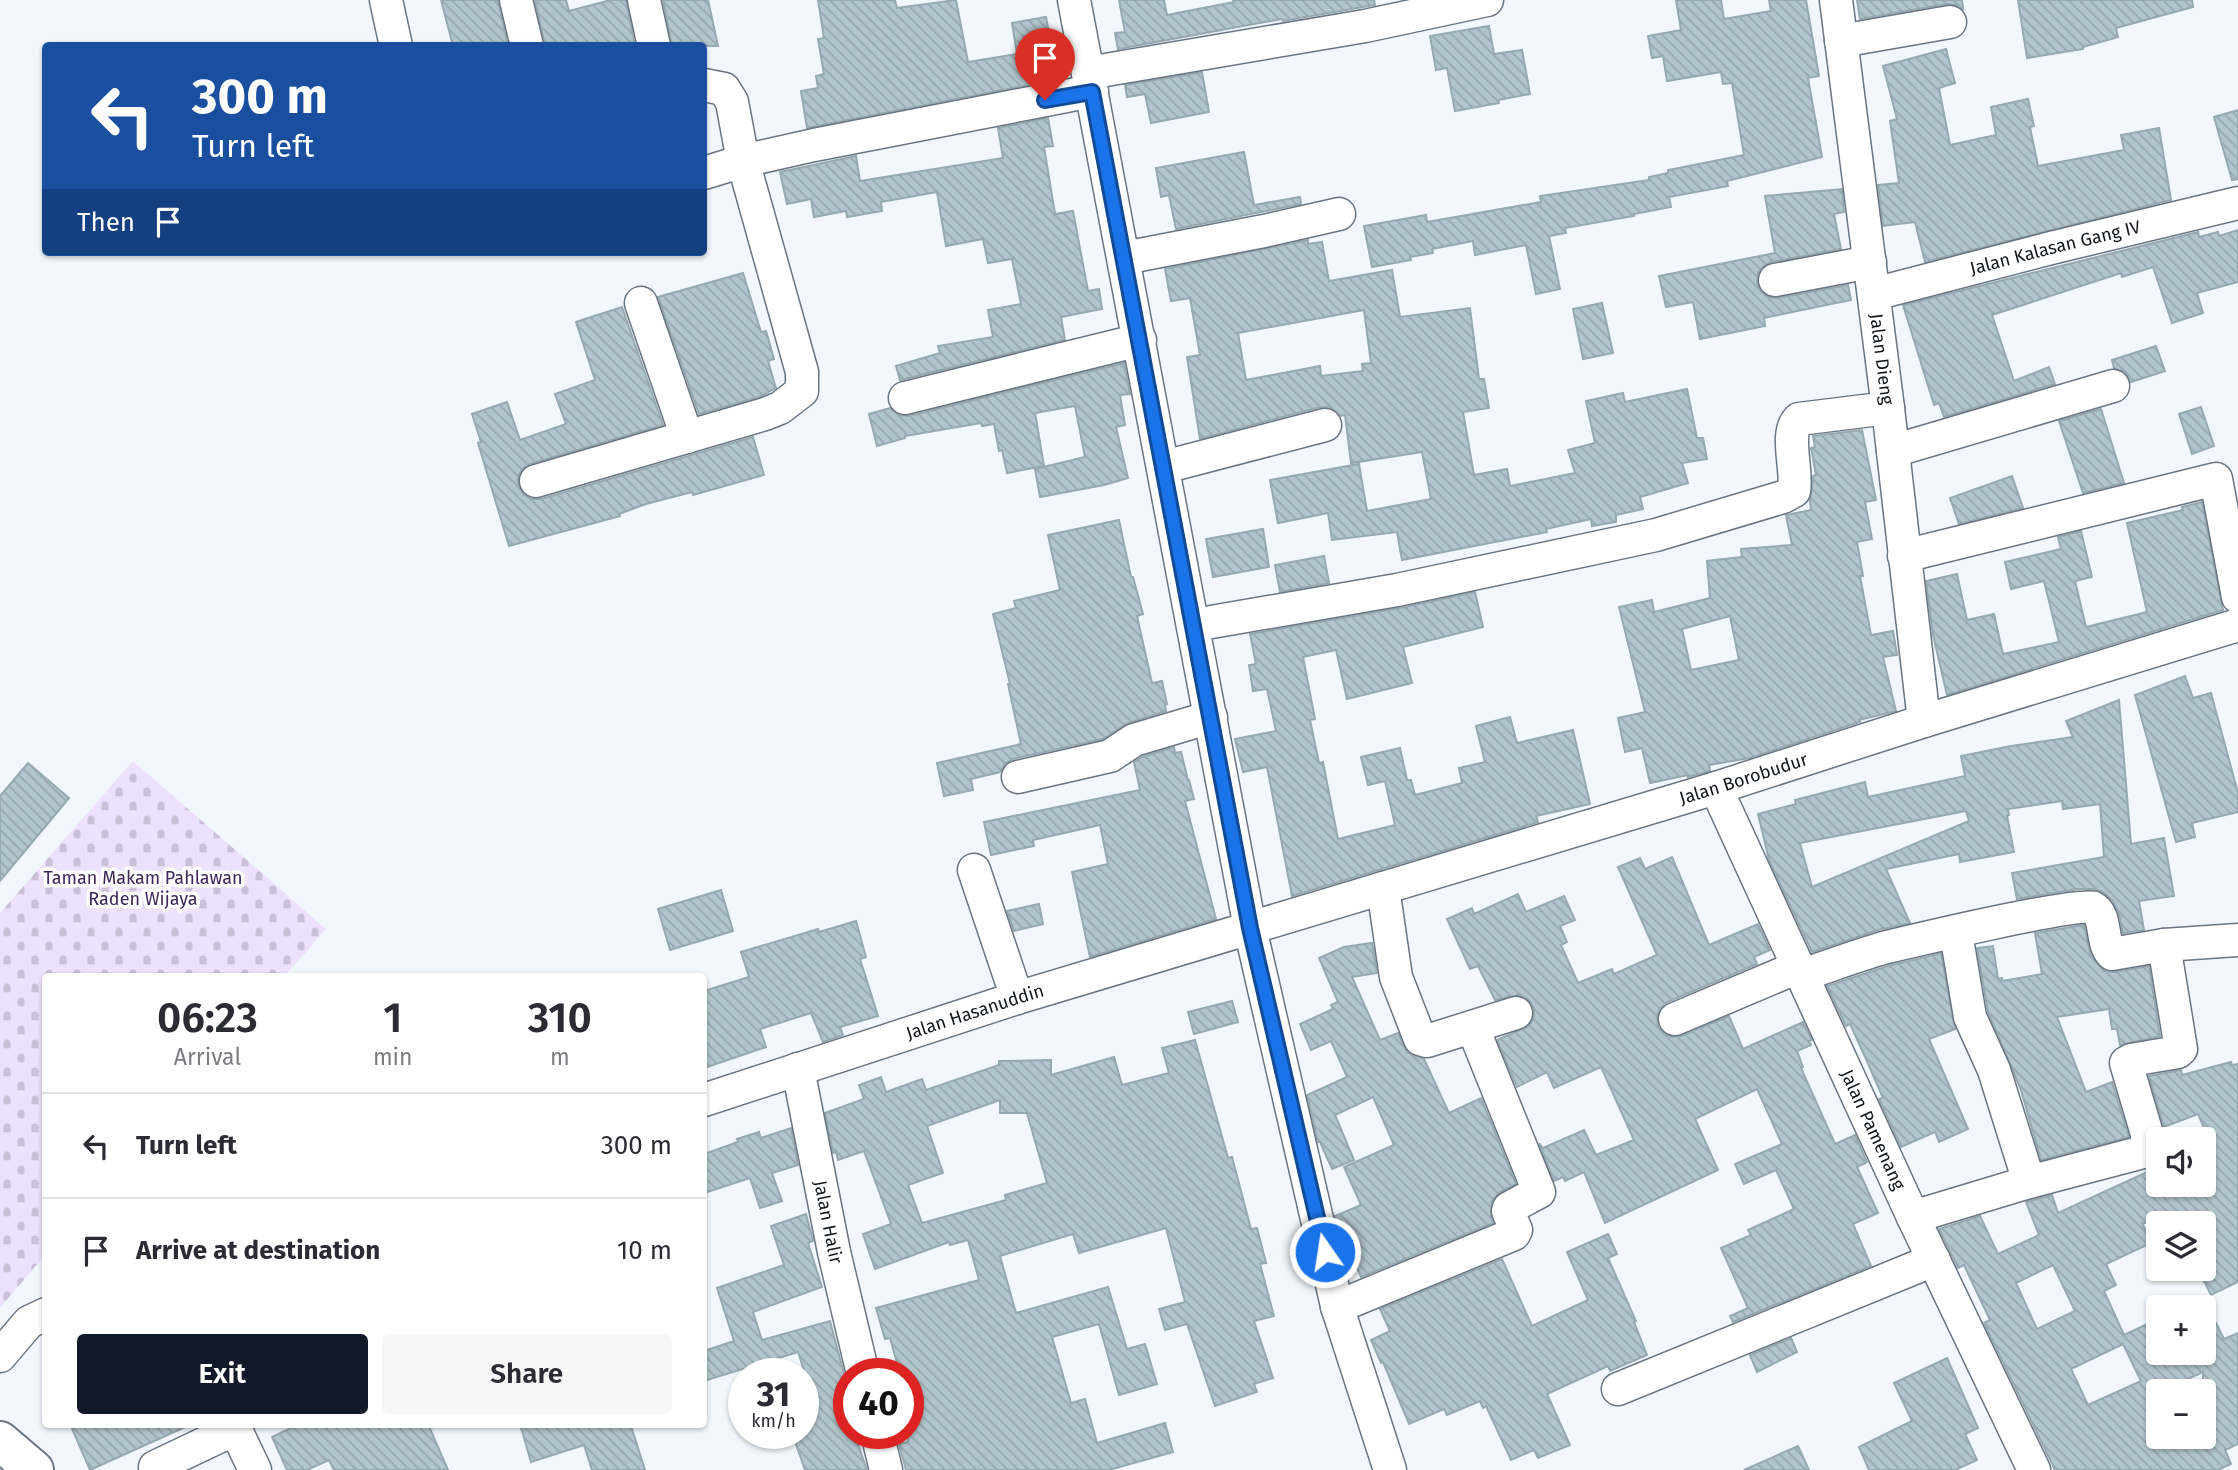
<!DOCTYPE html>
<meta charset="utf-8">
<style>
body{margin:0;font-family:"Fira Sans",sans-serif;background:#f7f7f7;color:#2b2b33;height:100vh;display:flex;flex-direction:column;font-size:26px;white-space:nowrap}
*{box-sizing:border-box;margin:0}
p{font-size:23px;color:#7c7c81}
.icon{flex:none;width:38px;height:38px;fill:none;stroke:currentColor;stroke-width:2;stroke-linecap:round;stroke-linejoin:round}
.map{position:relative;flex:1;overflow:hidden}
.sheet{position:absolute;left:42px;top:973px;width:665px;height:455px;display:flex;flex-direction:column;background:#fff;border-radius:7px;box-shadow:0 2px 5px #0004}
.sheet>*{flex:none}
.hud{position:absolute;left:42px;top:42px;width:665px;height:214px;border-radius:7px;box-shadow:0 2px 5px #0004;background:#1a4fa0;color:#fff;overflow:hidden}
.tools{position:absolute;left:2146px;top:1127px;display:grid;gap:14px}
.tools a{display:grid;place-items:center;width:70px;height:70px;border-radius:7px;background:#fff;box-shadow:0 2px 5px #0004;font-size:35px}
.speed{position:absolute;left:728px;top:1358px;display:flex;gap:14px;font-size:35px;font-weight:700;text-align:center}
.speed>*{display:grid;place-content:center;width:91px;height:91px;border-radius:50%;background:#fff;box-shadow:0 2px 5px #0004;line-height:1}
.speed small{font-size:18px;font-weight:400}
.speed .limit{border:10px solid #d22;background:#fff;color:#111}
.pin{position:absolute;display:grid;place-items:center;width:60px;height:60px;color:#fff;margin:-72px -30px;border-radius:50% 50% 50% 0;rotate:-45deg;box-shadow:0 0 7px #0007}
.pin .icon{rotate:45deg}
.me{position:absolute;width:77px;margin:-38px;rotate:347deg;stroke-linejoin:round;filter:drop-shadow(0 0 5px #0008)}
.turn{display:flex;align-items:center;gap:24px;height:147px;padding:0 35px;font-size:32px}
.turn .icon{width:91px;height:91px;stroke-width:2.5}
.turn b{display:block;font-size:49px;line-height:60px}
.then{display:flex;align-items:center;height:66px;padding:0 35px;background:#0003;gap:14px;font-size:26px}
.eta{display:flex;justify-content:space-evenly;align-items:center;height:119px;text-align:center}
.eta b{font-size:42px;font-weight:600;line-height:49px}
.button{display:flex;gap:14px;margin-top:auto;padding:14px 35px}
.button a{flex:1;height:80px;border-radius:7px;background:#111827;color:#fff;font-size:28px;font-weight:600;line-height:80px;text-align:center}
.button a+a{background:#f7f7f7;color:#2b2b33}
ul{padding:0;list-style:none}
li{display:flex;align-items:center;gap:21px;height:105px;padding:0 35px;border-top:2px solid #e1e1e2}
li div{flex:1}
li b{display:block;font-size:26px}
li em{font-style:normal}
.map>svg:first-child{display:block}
</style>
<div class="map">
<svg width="2238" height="1470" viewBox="0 0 2238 1470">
<defs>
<pattern id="cemetery-stones" width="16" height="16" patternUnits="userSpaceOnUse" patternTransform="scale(1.75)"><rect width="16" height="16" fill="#ede1fd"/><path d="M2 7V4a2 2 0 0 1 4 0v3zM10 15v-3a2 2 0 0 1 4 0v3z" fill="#cac0d8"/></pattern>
<pattern id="building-back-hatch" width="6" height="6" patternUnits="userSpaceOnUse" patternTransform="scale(1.75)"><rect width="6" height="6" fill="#b1c5cc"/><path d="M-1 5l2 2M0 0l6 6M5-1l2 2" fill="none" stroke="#97a8af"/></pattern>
</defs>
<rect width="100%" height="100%" fill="#f1f7fd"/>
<polygon fill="url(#cemetery-stones)" points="133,761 326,929 285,976 46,976 45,1255 0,1308 0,913"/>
<g fill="url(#building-back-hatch)" stroke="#95a9b0" stroke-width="2" fill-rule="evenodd">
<polygon points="441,0 498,0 508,46 453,46"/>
<polygon points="535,0 566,0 569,11 611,0 626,0 635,46 545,46"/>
<polygon points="663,0 708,0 718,46 672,46"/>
<polygon points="818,0 895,0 897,8 956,0 968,62 1017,54 1012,23 1046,17 1054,59 1061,58 1065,78 807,128 801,91 818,88 816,76 824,74 818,39 824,38"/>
<polygon points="1119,0 1164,0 1167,15 1234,2 1233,0 1374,0 1375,5 1283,21 1282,19 1118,49 1115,33 1125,32"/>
<polygon points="1676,0 1721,0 1724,19 1771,11 1769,0 1806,0 1819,76 1808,78 1822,157 1727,181 1728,186 1669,197 1671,207 1634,214 1634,216 1565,228 1566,233 1549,236 1560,289 1536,294 1526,245 1475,255 1473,241 1432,249 1433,253 1410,257 1411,260 1372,267 1364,226 1426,215 1427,222 1541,202 1540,196 1649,180 1649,177 1668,173 1668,170 1744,155 1732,83 1723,84 1721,72 1667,81 1663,56 1652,58 1648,36 1681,30"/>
<polygon points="1857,0 1962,0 1963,9 1956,5 1947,4 1860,19"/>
<polygon points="2018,0 2192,0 2193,7 2116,28 2118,37 2083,47 2083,49 2027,58"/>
<polygon points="1489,26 1494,54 1522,50 1530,94 1498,100 1499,103 1455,111 1447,68 1436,70 1430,36"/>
<polygon points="1946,49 1955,83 1939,88 1950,145 1996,135 1991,107 2028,99 2034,126 2030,127 2038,166 2124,150 2121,135 2159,128 2171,200 1925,262 1915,222 1883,226 1878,185 1899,183 1890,121 1897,119 1883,66"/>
<polygon points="1202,72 1209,112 1151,123 1145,94 1127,97 1125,85"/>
<polygon points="2238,110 2238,179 2232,180 2214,117"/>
<polygon points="1048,118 1053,146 1044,147 1055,214 1073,211 1088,291 1099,289 1102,309 1061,317 1065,340 900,380 896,366 940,353 938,346 993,337 988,310 1021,304 1012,259 988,263 983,239 946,246 937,192 881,202 882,211 847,217 846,211 814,217 811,199 787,204 780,172 856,156 860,181 1003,158 998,128"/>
<polygon points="1244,152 1254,205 1300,197 1301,204 1176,229 1169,195 1161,197 1156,168"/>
<polygon points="1842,189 1844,212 1834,214 1841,249 1771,262 1764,266 1758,273 1757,283 1762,292 1768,297 1778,298 1848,285 1851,300 1764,318 1765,326 1700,339 1693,302 1666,307 1659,276 1775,253 1765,196"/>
<polygon points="2238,230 2238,282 2197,293 2203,313 2172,323 2153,267 2122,277 2121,273 1992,315 2014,381 2049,367 2055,384 1944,417 1939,403 1934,405 1903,305 2198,232 2199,237 2218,232 2219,236"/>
<path d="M1308 240V244L1322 242 1329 281 1392 270 1400 317 1470 308 1479 379H1484L1489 408 1463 412 1474 475 1507 469 1510 486 1575 473 1568 450 1595 443 1586 401 1623 393 1625 402 1687 389 1697 438H1703L1707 459 1682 463 1688 483 1640 497 1643 509 1616 515V522L1592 526 1591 519 1546 529 1547 532 1402 560 1397 532 1332 540 1328 513 1278 523 1270 480 1359 464 1367 511 1431 499 1422 452 1351 463 1345 415 1340 416 1329 407H1320L1200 439 1187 357 1200 355 1190 298 1171 301 1165 269ZM1364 310 1371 363 1362 364 1363 371 1321 376 1320 366 1246 380 1238 333Z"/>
<polygon points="743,273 761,332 766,331 774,359 768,361 776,388 759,397 699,414 658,297"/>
<polygon points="1602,303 1613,353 1583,359 1573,309"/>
<polygon points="622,307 663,425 530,464 522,469 518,477 518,485 523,494 531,499 541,499 753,437 764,475 693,495 692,492 646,504 619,514 620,516 509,546 478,443 481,442 472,414 507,402 520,440 566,424 555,394 595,380 576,322"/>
<polygon points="2156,346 2165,371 2131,382 2125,372 2114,368 2112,360"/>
<polygon points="1124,363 1130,394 1120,395 1125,425 1116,427 1128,478 1104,485 1040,497 1035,469 1085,457 1075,406 1035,413 1044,466 1007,473 1002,450 999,451 994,424 982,426 981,423 905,436 905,438 877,446 869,414 890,408 899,415 909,416"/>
<polygon points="2201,407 2214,446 2192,454 2179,414"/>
<polygon points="2101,409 2124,483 2083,493 2059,421"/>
<path d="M1862 430 1876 500 1865 502 1872 539 1857 542 1863 576H1860L1871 635 1893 631 1897 655 1883 657 1896 711 1859 720 1860 722 1750 758 1709 765 1710 771 1688 777V775L1650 783 1642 748 1625 752 1618 718 1645 712 1619 607 1652 600 1654 612 1710 598 1707 561 1742 557 1741 549 1792 545 1786 515 1811 510 1810 501 1813 476 1816 475 1811 448 1815 447 1813 436ZM1730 616 1739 660 1691 670 1682 629Z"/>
<polygon points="2012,476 2023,508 1959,524 1950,498"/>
<polygon points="2202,502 2223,610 1947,695 1933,635 1926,581 1957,574 1967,620 1994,614 2003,654 2059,642 2044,581 2011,589 2005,562 2061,549 2058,537 2081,531 2092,577 2075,581 2086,627 2147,612 2127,523 2183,510 2182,507"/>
<polygon points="1119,520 1131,577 1133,577 1143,614 1137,616 1152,683 1162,681 1167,704 1165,705 1166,711 1128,723 1103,739 1013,759 1005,764 1000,772 971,779 973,790 944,796 937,763 1021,744 1008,684 1010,684 993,614 1016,608 1014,601 1060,590 1048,535"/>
<polygon points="1263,529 1269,567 1213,577 1206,539"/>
<polygon points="1324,556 1329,583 1280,592 1275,565"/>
<polygon points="1475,592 1483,627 1403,647 1412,683 1347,699 1336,650 1303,657 1315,719 1310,720 1319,763 1323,762 1338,839 1395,825 1385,781 1368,785 1361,757 1400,748 1407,780 1411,780 1415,795 1462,783 1459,768 1485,762 1476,726 1510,717 1517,743 1573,730 1590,804 1536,816 1538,822 1292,896 1267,767 1243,772 1235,739 1276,731 1267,689 1253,691 1249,665 1256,664 1250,634 1400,608"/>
<polygon points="2185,676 2193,698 2211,693 2238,793 2238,812 2192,823 2195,837 2176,842 2135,695"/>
<path d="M2119 700 2131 844 2164 838 2174 896 2139 901 2144 930 2123 933 2120 917 2113 901 2103 892 2093 889H2078L2017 899 2012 873 2104 857 2100 804 2063 809 2062 801 2008 809 2009 815 2007 816 2014 852 1960 862 1959 854 1886 869 1910 923 1878 930 1812 952 1769 860 1758 814 1796 804 1795 800 1865 782 1868 797 1965 776 1961 756 2011 746 2073 737 2066 721ZM1966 811 1969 821 1812 887 1800 843Z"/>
<polygon points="1174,747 1175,753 1181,752 1188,780 1189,780 1194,799 1185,801 1216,919 1090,957 1072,872 1108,864 1100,825 1033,840 1034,846 991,855 984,822 1140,790 1134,762 1142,757"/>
<polygon points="28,763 69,798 0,881 0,796"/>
<polygon points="1672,857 1709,945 1758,924 1770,950 1754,957 1757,964 1667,1002 1660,1009 1657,1016 1658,1027 1665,1034 1672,1037 1681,1036 1729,1016 1743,1049 1803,1022 1812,1040 1809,1041 1811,1045 1797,1051 1803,1067 1801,1068 1835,1144 1855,1135 1867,1162 1857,1167 1878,1213 1853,1224 1871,1266 1733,1322 1730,1316 1748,1308 1721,1248 1751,1235 1748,1230 1794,1209 1776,1170 1744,1184 1735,1164 1782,1144 1757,1089 1695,1119 1718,1170 1605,1223 1584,1172 1565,1181 1563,1177 1554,1181 1539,1143 1543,1148 1584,1130 1596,1155 1634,1140 1601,1067 1554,1088 1547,1072 1517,1087 1497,1040 1529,1026 1534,1016 1533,1007 1528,999 1519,995 1495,1000 1478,966 1470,969 1447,919 1472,908 1474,914 1518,894 1526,912 1564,896 1575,920 1560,926 1567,942 1561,945 1578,983 1612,969 1614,974 1657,955 1618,867 1640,858 1645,869"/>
<polygon points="721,890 733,931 670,950 658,909"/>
<polygon points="1039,904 1043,924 1014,931 1007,911"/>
<polygon points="856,921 866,957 860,959 878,1016 840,1027 843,1035 823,1042 811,1013 760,1029 766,1047 704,1068 704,991 749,977 741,952 818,929 819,932"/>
<polygon points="2084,925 2091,956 2104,971 2115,972 2149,966 2160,1036 2120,1045 2117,1029 2112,1029 2109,1009 2057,1017 2086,1092 2112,1082 2129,1137 2041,1160 2021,1090 1988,1012 1977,948 1993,946 1998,979 2002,978 2002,981 2042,974 2035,933"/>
<polygon points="1372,943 1377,973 1352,977 1380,1040 1398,1033 1407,1052 1424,1059 1449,1113 1481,1098 1516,1184 1500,1192 1492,1201 1491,1217 1493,1223 1361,1277 1350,1251 1346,1253 1341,1242 1335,1216 1361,1205 1344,1167 1394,1145 1373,1097 1335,1115 1354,1160 1332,1169 1320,1142 1318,1142 1307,1095 1347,1077 1331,1041 1311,1050 1300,1024 1333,1009 1331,1005 1338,1002 1319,958 1344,947"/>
<polygon points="1941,953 1955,1029 1929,1039 1968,1129 1939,1142 1935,1132 1901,1147 1879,1099 1883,1098 1866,1059 1850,1024 1846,1026 1827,986 1888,966"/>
<polygon points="1232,1001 1238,1022 1194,1034 1188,1012"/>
<path d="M1195 1040 1228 1158 1232 1157 1251 1229 1257 1228 1266 1263 1260 1264 1274 1316 1254 1321 1273 1378 1254 1384 1257 1392 1215 1406 1187 1324 1165 1330 1159 1309 1185 1302 1166 1228 1079 1253 1073 1234 1000 1256 1016 1313 1108 1287 1127 1349 1145 1344 1157 1384 1119 1395 1099 1324 1052 1337 1071 1403 1085 1399 1097 1443 1165 1423 1173 1452 1109 1470H906L899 1444 908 1442V1374H900L890 1338 885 1339 876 1308 979 1280 968 1240 950 1245 949 1242 875 1269 863 1234 891 1224 864 1151 838 1160 836 1152 833 1153 825 1113 864 1099 859 1085 881 1077 886 1092 922 1079 926 1090 999 1065V1061L1051 1060V1075L1114 1057 1122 1085 1169 1073 1162 1048ZM1000 1100V1113H1027L1047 1183 1005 1195 1006 1200 922 1223 908 1185 943 1173 927 1126Z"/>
<path d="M2231 1062 2232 1065 2238 1064V1282L2211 1295 2203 1279V1223H2142L2151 1243 2106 1264 2116 1285 2104 1291 2124 1335 2158 1319V1353H2203V1297L2224 1339 2238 1333V1444L2225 1450 2231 1464 2218 1470H2055L1984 1323 1990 1320 1964 1265 1958 1268 1939 1229 1980 1216 1998 1254 2039 1235 2026 1202 2052 1195 2058 1213 2158 1167V1185H2203V1174L2208 1172 2203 1145 2210 1142 2198 1114 2164 1127 2149 1076 2181 1070 2182 1075ZM2053 1265 2075 1311 2037 1329 2016 1283ZM2123 1344 2141 1381 2088 1405 2071 1369ZM2203 1372V1437H2197L2171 1449 2165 1437H2158V1391H2162Z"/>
<polygon points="791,1128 798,1165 772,1173 782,1201 760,1208 750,1178 704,1193 704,1154 738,1142 737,1139 759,1132 761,1138"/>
<polygon points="806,1214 813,1241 808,1243 822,1287 753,1312 762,1340 830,1321 849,1393 849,1433 854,1433 867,1470 805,1470 792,1433 803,1433 803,1394 811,1392 798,1352 704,1381 704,1351 734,1341 717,1288 784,1265 771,1226"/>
<polygon points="1608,1234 1617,1254 1608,1258 1636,1321 1634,1322 1647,1355 1610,1371 1608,1366 1547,1394 1570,1445 1538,1458 1534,1450 1511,1460 1486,1406 1483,1408 1480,1401 1447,1415 1444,1409 1409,1424 1383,1362 1381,1363 1371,1340 1390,1331 1380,1309 1502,1259 1532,1326 1588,1300 1567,1252"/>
<polygon points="1791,1338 1797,1352 1757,1372 1750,1355"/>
<polygon points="1947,1358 1978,1428 1965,1434 1977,1460 1955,1470 1869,1470 1859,1447 1912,1421 1894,1383"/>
<polygon points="70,1424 192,1424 90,1470"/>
<polygon points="299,1424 428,1424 448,1470 334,1470 329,1460 307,1470 287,1470 272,1437"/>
<polygon points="520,1424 633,1424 632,1429 645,1470 592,1470 584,1445 531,1462"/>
<polygon points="1798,1446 1809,1470 1744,1470"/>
</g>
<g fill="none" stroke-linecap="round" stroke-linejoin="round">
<g stroke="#697582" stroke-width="35">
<g id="minor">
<polyline points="386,0 396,46"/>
<polyline points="516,0 527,46"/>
<polyline points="644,0 654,46"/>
<polyline points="1074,0 1250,928 1337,1306 1390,1470"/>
<path id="s1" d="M1836 0 1888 408 1924 721"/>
<polyline points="1841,41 1950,22"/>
<polyline points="1088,73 1365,26 1487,0"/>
<polyline points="704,173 743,161 814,145 1092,91"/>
<polyline points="1124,258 1264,231 1339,214"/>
<polyline points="1775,280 1870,262"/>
<path id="s2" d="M1874 294 2051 248 2238 203"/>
<polyline points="641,303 687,437"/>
<polyline points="905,398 1140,340"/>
<polyline points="1893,451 2113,386"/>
<polyline points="1164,467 1325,425"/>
<polyline points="536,481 765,414 780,408 802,391 802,372 743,161 732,102 724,89 704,85"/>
<polyline points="1904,556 2216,479 2238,597"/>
<path d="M1194 625 1397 590 1656 535 1783 497 1794 491C1798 469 1784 433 1799 419L1888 408"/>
<polyline points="1018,777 1110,756 1134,740 1211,717"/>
<path id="s3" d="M1716 788 1913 1217 2034 1470"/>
<polyline points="974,870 1017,998"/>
<polyline points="1383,888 1396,977 1420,1039 1427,1041 1516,1013"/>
<polyline points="1956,933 1970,1017 1994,1070 2029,1182"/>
<path d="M1802 975C1829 966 1856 956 1883 948 1908 942 2081 901 2092 907 2108 915 2100 942 2112 954L2164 945 2238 940"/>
<polyline points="1675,1019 1798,967"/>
<path id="s4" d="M798 1069 834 1252 863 1374"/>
<path id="s5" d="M704 1100 1017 998 1716 788 1924 721 2238 625"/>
<polyline points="1913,1217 2029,1182 2143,1152 2147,1146 2147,1134 2126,1063 2131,1060 2178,1052 2181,1049 2164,945"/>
<polyline points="1337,1307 1514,1234 1516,1230 1508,1211 1509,1208 1539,1192 1473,1028"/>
<polyline points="0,1356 29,1322 46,1314"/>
<polyline points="1618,1389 1934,1260"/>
<polyline points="233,1424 255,1470"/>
<polyline points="877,1433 886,1470"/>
<polyline points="155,1467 235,1429"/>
</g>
</g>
<g stroke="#697582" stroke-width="42">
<polyline id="major" points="0,1441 34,1470"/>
</g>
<use href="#minor" stroke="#fff" stroke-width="32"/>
<use href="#major" stroke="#fff" stroke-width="38"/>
</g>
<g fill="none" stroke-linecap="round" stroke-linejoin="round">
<g stroke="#114b97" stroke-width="18">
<polyline id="route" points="1045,100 1092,92 1250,928 1325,1252"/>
</g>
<use href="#route" stroke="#1a73e8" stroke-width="12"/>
</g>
<g text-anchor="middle" stroke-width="7" stroke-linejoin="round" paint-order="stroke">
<g font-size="18" fill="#11161b" stroke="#fff">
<text dy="6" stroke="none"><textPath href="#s2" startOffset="187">Jalan Kalasan Gang IV</textPath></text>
<text dy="6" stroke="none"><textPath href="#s1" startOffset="362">Jalan Dieng</textPath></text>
<text dy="6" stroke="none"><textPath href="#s5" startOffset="1088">Jalan Borobudur</textPath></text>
<text dy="6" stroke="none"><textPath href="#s5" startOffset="285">Jalan Hasanuddin</textPath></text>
<text dy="6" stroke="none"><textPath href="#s3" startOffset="376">Jalan Pamenang</textPath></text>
<text dy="6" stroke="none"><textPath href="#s4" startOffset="156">Jalan Halir</textPath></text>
</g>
<g font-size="18" fill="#3e2757" stroke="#fff">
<text x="143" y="884">Taman Makam Pahlawan<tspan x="143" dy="21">Raden Wijaya</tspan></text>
</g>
</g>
</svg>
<div class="tools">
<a><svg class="icon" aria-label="sound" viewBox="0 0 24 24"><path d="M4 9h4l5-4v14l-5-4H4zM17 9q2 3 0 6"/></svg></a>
<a><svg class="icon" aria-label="layers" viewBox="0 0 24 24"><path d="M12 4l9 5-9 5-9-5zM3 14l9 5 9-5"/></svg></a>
<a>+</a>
<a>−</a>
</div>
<div class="speed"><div>31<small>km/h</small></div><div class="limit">40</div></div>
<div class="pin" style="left:1045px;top:100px;background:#d93025"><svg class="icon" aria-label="arrive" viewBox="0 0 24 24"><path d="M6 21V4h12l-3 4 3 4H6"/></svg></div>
<svg class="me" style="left:1325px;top:1252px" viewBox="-20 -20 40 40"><circle r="17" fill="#1a73e8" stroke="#fff" stroke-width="3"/><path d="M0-11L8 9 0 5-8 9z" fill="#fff"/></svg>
<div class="hud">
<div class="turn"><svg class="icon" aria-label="left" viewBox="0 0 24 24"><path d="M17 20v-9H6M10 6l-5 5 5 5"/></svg><div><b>300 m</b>Turn left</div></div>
<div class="then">Then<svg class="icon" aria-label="arrive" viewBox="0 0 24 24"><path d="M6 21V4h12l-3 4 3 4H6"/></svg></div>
</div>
<section class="sheet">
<div class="eta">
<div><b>06:23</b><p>Arrival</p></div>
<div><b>1</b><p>min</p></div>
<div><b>310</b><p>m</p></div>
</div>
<ul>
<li><svg class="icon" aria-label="left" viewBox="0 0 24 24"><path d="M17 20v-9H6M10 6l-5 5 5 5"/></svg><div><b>Turn left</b></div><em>300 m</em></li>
<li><svg class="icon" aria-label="arrive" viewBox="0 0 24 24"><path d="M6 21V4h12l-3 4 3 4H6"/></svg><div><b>Arrive at destination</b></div><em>10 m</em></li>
</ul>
<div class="button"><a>Exit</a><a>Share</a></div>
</section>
</div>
